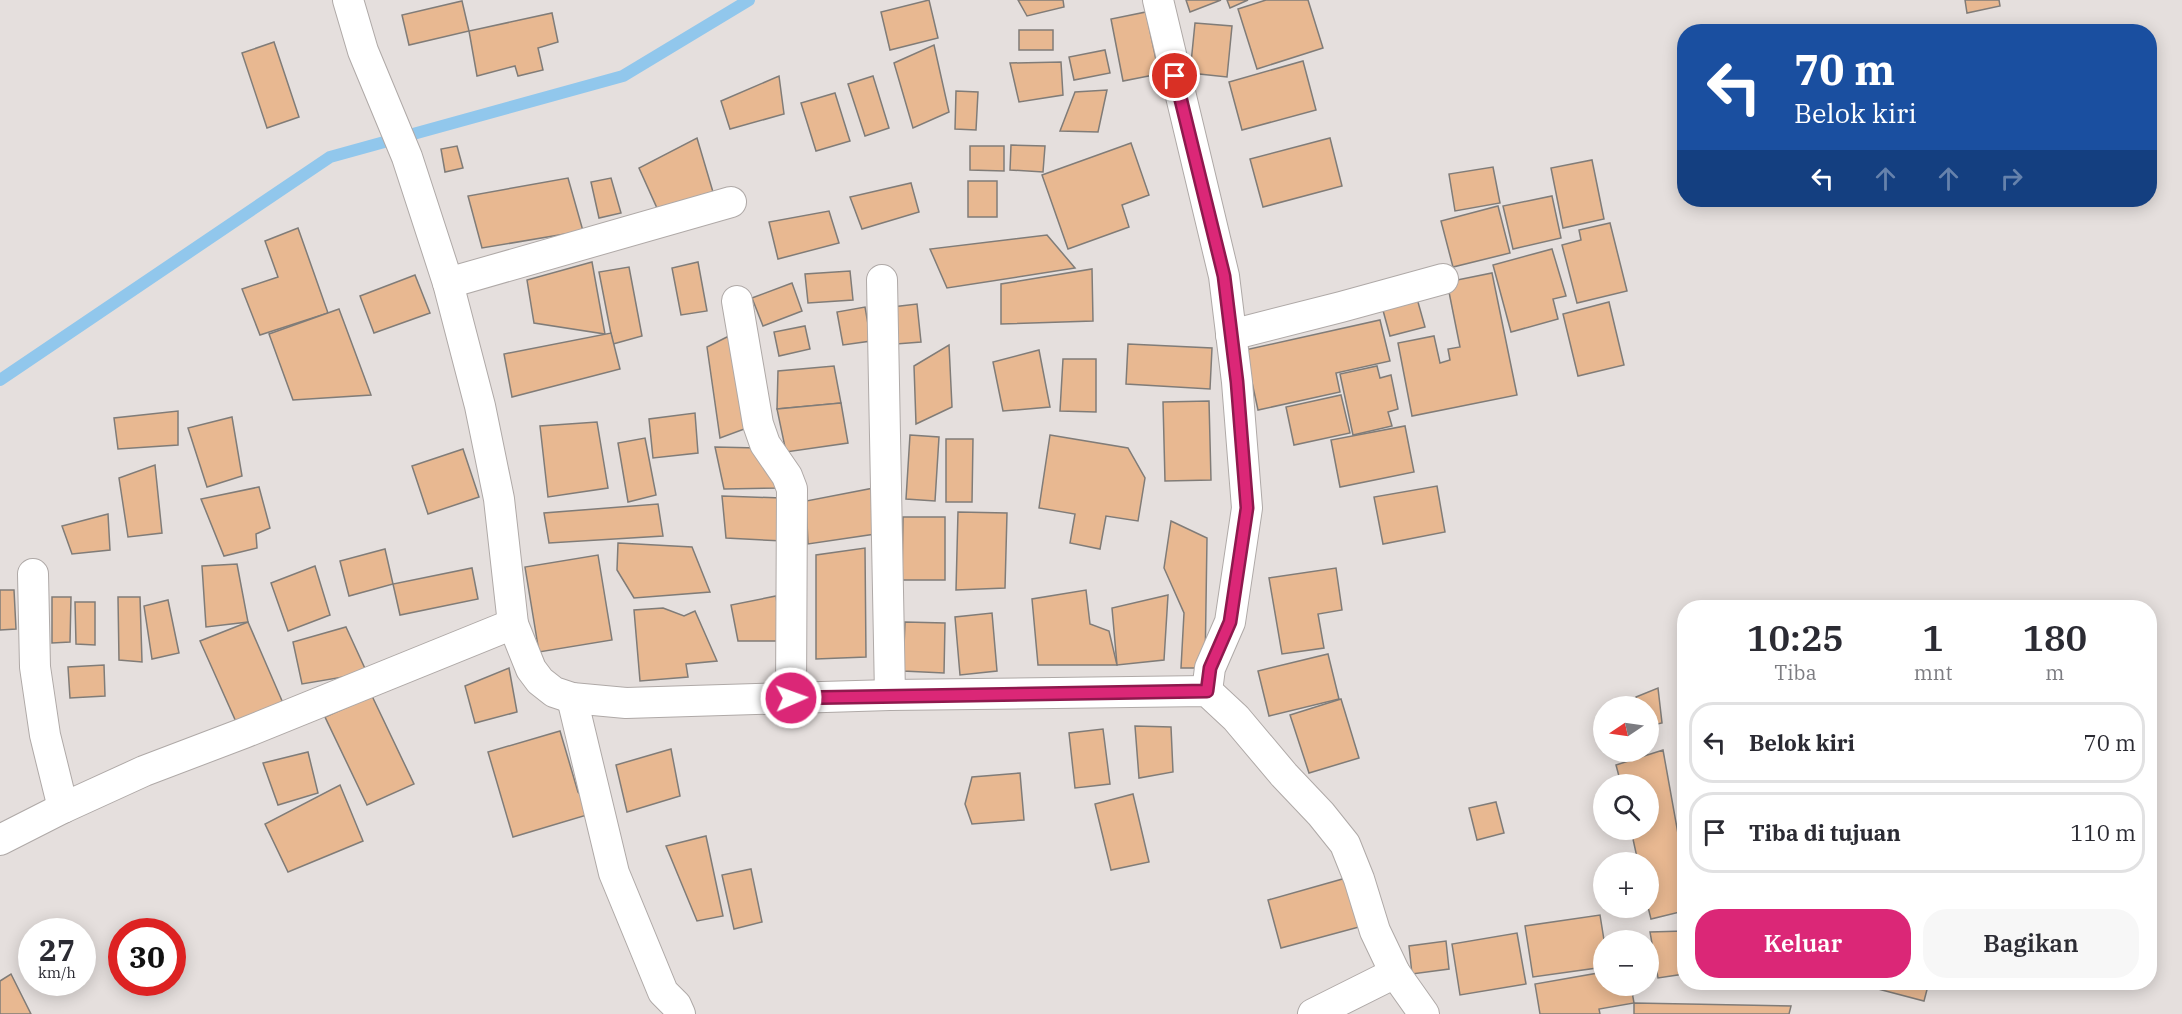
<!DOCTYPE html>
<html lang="id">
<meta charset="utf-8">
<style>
body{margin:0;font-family:"IBM Plex Serif",serif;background:#f7f7f7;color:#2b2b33;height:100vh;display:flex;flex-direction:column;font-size:22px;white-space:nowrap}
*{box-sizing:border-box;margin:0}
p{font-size:20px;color:#7c7c81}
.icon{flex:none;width:33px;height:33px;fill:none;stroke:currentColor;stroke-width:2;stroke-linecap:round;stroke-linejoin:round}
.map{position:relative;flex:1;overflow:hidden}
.side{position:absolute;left:1677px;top:600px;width:480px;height:390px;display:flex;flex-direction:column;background:#fff;border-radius:24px;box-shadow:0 3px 15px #0003}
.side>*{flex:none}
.banner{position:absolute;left:1677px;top:24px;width:480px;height:183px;border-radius:24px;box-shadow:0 3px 15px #0003;background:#1a4fa0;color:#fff;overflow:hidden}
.needle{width:39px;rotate:257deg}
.fabs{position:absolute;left:1593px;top:696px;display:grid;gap:12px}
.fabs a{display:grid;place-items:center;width:66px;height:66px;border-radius:50%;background:#fff;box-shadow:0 3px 15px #0003;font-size:30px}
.speed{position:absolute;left:18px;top:918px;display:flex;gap:12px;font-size:30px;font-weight:700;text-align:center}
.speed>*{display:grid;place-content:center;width:78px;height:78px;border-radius:50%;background:#fff;box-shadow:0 3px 15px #0003;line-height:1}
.speed small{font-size:15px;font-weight:400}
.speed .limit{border:9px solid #d22;background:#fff;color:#111}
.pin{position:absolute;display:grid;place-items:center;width:51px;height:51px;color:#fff;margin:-26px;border:3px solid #fff;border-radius:50%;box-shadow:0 2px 6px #0007}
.me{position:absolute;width:66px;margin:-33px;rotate:88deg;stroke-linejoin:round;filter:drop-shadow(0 0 4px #0008)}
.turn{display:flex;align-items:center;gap:21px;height:126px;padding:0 18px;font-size:27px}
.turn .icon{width:78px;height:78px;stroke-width:2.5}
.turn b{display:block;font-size:42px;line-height:51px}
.lanes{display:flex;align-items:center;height:57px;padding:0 18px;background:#0003;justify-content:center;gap:30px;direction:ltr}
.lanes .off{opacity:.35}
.eta{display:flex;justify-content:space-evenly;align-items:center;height:102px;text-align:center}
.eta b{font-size:36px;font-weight:600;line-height:42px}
.action{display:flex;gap:12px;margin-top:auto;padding:12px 18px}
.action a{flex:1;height:69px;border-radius:24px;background:#db2777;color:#fff;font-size:24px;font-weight:600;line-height:69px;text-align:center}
.action a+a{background:#f7f7f7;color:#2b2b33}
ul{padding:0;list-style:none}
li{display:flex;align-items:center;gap:18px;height:81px;margin:0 12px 9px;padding:0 6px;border:3px solid #e1e1e2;border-radius:24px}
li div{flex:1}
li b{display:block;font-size:22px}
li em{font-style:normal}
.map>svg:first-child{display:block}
</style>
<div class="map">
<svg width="2182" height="1014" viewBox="0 0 2182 1014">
<rect width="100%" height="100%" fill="#e5dfdd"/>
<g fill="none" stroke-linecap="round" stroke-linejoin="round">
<polyline stroke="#91c7ec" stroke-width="12" points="0,380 330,157 623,76 749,0"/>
</g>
<g fill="#e8b891" stroke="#807c78" stroke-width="1.5">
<polygon points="929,0 938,38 890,50 881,12"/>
<polygon points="1018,0 1063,0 1064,7 1027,16"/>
<polygon points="1186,0 1221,0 1190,12"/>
<polygon points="1227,0 1248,0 1230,8"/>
<polygon points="1266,0 1308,0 1323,48 1257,69 1238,9"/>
<polygon points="1965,0 1999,0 2000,6 1967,13"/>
<polygon points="462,1 469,31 409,45 402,15"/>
<polygon points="1146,12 1159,74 1123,81 1111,19"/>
<polygon points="552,13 558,42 538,48 543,70 518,76 515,66 477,76 469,31"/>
<polygon points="1195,23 1232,26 1227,77 1190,73"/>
<rect x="1019" y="30" width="34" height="20"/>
<polygon points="274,42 299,117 267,128 242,53"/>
<polygon points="934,45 949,112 913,128 894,63"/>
<polygon points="1105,50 1110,73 1074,80 1069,57"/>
<polygon points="1303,61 1316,110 1242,130 1229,82"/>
<polygon points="1061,62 1063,95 1019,102 1010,63"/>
<polygon points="779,76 784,114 730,129 721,101"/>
<polygon points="873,76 889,128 865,136 848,84"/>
<polygon points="1107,90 1098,132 1060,131 1075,92"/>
<polygon points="956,91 978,92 976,130 955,129"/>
<polygon points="835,93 850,141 816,151 801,103"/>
<polygon points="697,138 713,192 657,208 639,168"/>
<polygon points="1330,138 1342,186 1263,207 1250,159"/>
<polygon points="1131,143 1149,195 1122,205 1129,227 1068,249 1042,175"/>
<polygon points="1011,145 1045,146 1043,172 1010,170"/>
<polygon points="457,146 463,168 445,172 441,149"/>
<polygon points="970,146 1004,146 1004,171 970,170"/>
<polygon points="1592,160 1604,219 1563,228 1551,168"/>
<polygon points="1493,167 1500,203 1455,211 1449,174"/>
<polygon points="568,178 583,231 482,248 468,196"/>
<polygon points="611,178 621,213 599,218 591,182"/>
<rect x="968" y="181" width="29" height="36"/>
<polygon points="911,183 919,212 862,229 850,197"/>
<polygon points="1552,196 1561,238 1513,249 1503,206"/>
<polygon points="1498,206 1510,253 1453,267 1441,221"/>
<polygon points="829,211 839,243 778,259 769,222"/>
<polygon points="1610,223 1627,291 1577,303 1562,245 1581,240 1579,230"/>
<polygon points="298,228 328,313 260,335 242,289 278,277 265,241"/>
<polygon points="1047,235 1075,268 947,288 930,249"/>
<polygon points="1552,249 1566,296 1553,299 1558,319 1511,332 1493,265"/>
<polygon points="592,262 605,334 534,323 527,280"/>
<polygon points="698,262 707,311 681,315 672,268"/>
<polygon points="629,267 642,336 613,344 599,272"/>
<polygon points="1092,269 1093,321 1001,324 1001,284"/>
<polygon points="850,271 853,300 808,303 805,274"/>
<polygon points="1492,273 1517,395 1412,416 1398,343 1434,336 1440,363 1450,360 1448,349 1460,347 1447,282"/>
<polygon points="415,275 430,313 374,333 360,296"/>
<polygon points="792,283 802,311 763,326 752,298"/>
<polygon points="1416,295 1425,327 1390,336 1381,303"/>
<polygon points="1609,302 1624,365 1578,376 1563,314"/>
<polygon points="917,304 921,342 896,344 892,307"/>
<polygon points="865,307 871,341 843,345 837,312"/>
<polygon points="339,309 371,395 293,400 269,334"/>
<polygon points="1380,320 1390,361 1336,373 1340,392 1258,410 1245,350"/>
<polygon points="805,326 810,349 779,356 774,332"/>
<polygon points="611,333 620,369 512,397 504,354"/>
<polygon points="733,334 747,428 720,438 707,347"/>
<polygon points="1128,344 1212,348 1210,389 1126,384"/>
<polygon points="949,345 952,407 916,424 914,366"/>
<polygon points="1039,350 1050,407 1003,411 993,362"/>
<polygon points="1063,359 1096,359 1096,412 1060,411"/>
<polygon points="834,366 841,403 777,409 778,371"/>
<polygon points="1377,366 1380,378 1391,375 1398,409 1388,412 1392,426 1353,435 1340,374"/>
<polygon points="1341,395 1350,433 1294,445 1286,407"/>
<polygon points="1209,401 1211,480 1165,481 1163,402"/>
<polygon points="841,403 848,443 786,452 777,409"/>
<polygon points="178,411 178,445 118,449 114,418"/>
<polygon points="695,413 698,453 653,458 649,419"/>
<polygon points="232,417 242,476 207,487 188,428"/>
<polygon points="597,422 608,488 548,497 540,426"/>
<polygon points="1405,426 1414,472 1340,487 1331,440"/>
<polygon points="910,435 939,437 935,501 906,499"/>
<polygon points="1050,435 1128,448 1145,478 1138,521 1106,516 1100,549 1070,543 1075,514 1039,508"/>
<polygon points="645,438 656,495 628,502 618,443"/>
<polygon points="946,439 973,439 972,502 946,502"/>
<polygon points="715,447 758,448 779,488 724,489"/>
<polygon points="463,449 479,497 428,514 412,466"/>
<polygon points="155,465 162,533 128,537 119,478"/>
<polygon points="1437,486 1445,532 1383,544 1374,497"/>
<polygon points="259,487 270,528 256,534 257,548 224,556 201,499"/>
<polygon points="879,487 882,533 808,544 806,501"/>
<polygon points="722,496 781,498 783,541 726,538"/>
<polygon points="658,504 663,536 549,543 544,513"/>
<polygon points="958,512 1007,513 1005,588 956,590"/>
<polygon points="108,514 110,550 72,554 62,526"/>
<polygon points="903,517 945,517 945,580 902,580"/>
<polygon points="1171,521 1207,538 1205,668 1181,668 1184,613 1164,568"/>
<polygon points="618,543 692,547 710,592 634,598 617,570"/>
<polygon points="865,548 866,657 816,659 816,555"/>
<polygon points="385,549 393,584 349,596 340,561"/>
<polygon points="598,555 612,640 539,652 525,567"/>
<polygon points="237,564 248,622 206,627 202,566"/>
<polygon points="315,566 330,615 288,631 271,583"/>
<polygon points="472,568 478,599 400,615 393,584"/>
<polygon points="1336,568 1342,610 1318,614 1324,648 1282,654 1269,578"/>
<polygon points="0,590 14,590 16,629 0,630"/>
<polygon points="1086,590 1090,624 1109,631 1117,665 1038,665 1032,599"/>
<polygon points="1168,595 1164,660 1117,665 1112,608"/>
<polygon points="776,596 782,641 738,641 731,605"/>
<polygon points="52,597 71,597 70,642 52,643"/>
<polygon points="118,597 140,597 142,662 119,660"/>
<polygon points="168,600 179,653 152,659 144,606"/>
<polygon points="75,602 95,602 95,645 76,644"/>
<polygon points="663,608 684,616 695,611 717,661 686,664 688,677 640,681 634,610"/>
<polygon points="992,613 997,671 960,675 955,617"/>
<polygon points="248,622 283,703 237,724 200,641"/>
<polygon points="905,622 945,623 944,673 903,671"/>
<polygon points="346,627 367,673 302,684 293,642"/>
<polygon points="1328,654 1339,699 1269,716 1258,671"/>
<polygon points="104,665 105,696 70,698 68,667"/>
<polygon points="509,668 517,712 475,723 465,686"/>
<polygon points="1658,688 1662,723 1648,726 1648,706 1638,706 1636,697"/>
<polygon points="372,696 414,784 367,805 325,717"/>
<polygon points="1341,699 1359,758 1309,773 1290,715"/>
<polygon points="1135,726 1171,727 1173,772 1139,778"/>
<polygon points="1103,729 1110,784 1075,788 1069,733"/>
<polygon points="560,731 578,792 597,812 513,837 488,752"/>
<polygon points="671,749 680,796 627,812 616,765"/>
<polygon points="1663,750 1684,867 1684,911 1651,919 1648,907 1648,862 1638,862 1631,830 1648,830 1648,784 1621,784 1616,765"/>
<polygon points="308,752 318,793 278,805 263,763"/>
<polygon points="1020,773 1024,820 972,824 965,804 972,777"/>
<polygon points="340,785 363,841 288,872 265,824"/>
<polygon points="1133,794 1149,862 1111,870 1095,804"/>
<polygon points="1496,802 1504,833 1477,840 1469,808"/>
<polygon points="706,836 723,916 697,921 666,846"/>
<polygon points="751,869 762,922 734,929 722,875"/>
<polygon points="1346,878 1359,927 1281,948 1268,900"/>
<polygon points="1600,915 1604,940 1604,967 1533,977 1525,926"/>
<polygon points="1684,931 1684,974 1658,978 1650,932"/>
<polygon points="1517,933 1526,984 1460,995 1452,944"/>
<polygon points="1446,941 1449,969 1412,974 1409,946"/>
<polygon points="1604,972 1604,986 1631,986 1634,1003 1599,1009 1600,1014 1540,1014 1535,984"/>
<polygon points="11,974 31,1014 0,1014 0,981"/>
<polygon points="1860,982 1929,982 1924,1001 1859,984"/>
<polygon points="1634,1003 1791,1006 1789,1014 1634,1014"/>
</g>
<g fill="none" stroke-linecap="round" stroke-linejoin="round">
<g stroke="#afa9a7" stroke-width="32">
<g id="minor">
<polyline points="348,0 363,51 407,157 448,283 480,406 499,499 513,624 531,669 540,681 554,692 572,698 626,703 890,695 1207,691 1236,718 1284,775 1321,814 1345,844 1359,879 1375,931 1395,973 1424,1014"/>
<polyline points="1158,0 1224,276 1237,382 1247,508 1230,622 1210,668 1207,691"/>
<polyline points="882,280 890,695"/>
<polyline points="448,283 731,202"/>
<polyline points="737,301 758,424 765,444 787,476 792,489 791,698"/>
<polyline points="1231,335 1341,307 1443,279"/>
<polyline points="33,574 35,667 45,735 63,808"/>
<polyline points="572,698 614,873 663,992 676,1005 680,1014"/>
<polyline points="0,840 63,808 144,771 244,733 513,624"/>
<polyline points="1313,1014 1395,973"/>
</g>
</g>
<use href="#minor" stroke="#fff" stroke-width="30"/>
</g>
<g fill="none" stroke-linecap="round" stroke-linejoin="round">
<g stroke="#8e194d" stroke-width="15">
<polyline id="route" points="791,698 1207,691 1210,668 1230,622 1247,508 1237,382 1224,276 1175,76"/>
</g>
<use href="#route" stroke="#db2777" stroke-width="10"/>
</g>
</svg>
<div class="fabs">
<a><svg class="needle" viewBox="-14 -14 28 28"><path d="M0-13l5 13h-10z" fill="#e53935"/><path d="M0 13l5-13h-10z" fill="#7c7c81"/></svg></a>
<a><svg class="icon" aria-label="search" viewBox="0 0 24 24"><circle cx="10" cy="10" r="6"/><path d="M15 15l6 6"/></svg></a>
<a>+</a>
<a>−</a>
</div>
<div class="speed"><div>27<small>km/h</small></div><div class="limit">30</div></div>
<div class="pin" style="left:1175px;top:76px;background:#d93025"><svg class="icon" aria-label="arrive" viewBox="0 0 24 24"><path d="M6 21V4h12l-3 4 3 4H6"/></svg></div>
<svg class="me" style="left:791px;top:698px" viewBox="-20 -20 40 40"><circle r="17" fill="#db2777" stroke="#fff" stroke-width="3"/><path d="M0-11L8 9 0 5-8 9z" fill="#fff"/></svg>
<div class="banner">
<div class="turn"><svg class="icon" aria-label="left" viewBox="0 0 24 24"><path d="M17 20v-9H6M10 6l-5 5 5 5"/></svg><div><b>70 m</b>Belok kiri</div></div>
<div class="lanes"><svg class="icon" aria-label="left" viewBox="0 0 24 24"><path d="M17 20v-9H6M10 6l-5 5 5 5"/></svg><svg class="icon off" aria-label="ahead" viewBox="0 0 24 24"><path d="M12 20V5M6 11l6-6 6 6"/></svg><svg class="icon off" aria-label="ahead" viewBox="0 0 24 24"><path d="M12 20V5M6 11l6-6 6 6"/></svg><svg class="icon off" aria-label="right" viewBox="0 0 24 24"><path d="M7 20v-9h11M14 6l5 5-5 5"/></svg></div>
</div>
<section class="side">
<div class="eta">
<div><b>10:25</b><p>Tiba</p></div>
<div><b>1</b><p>mnt</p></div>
<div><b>180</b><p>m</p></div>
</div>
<ul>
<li><svg class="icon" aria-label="left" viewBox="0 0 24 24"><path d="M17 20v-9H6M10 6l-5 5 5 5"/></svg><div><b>Belok kiri</b></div><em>70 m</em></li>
<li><svg class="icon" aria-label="arrive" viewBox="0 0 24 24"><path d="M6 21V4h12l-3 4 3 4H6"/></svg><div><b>Tiba di tujuan</b></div><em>110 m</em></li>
</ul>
<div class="action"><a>Keluar</a><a>Bagikan</a></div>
</section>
</div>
